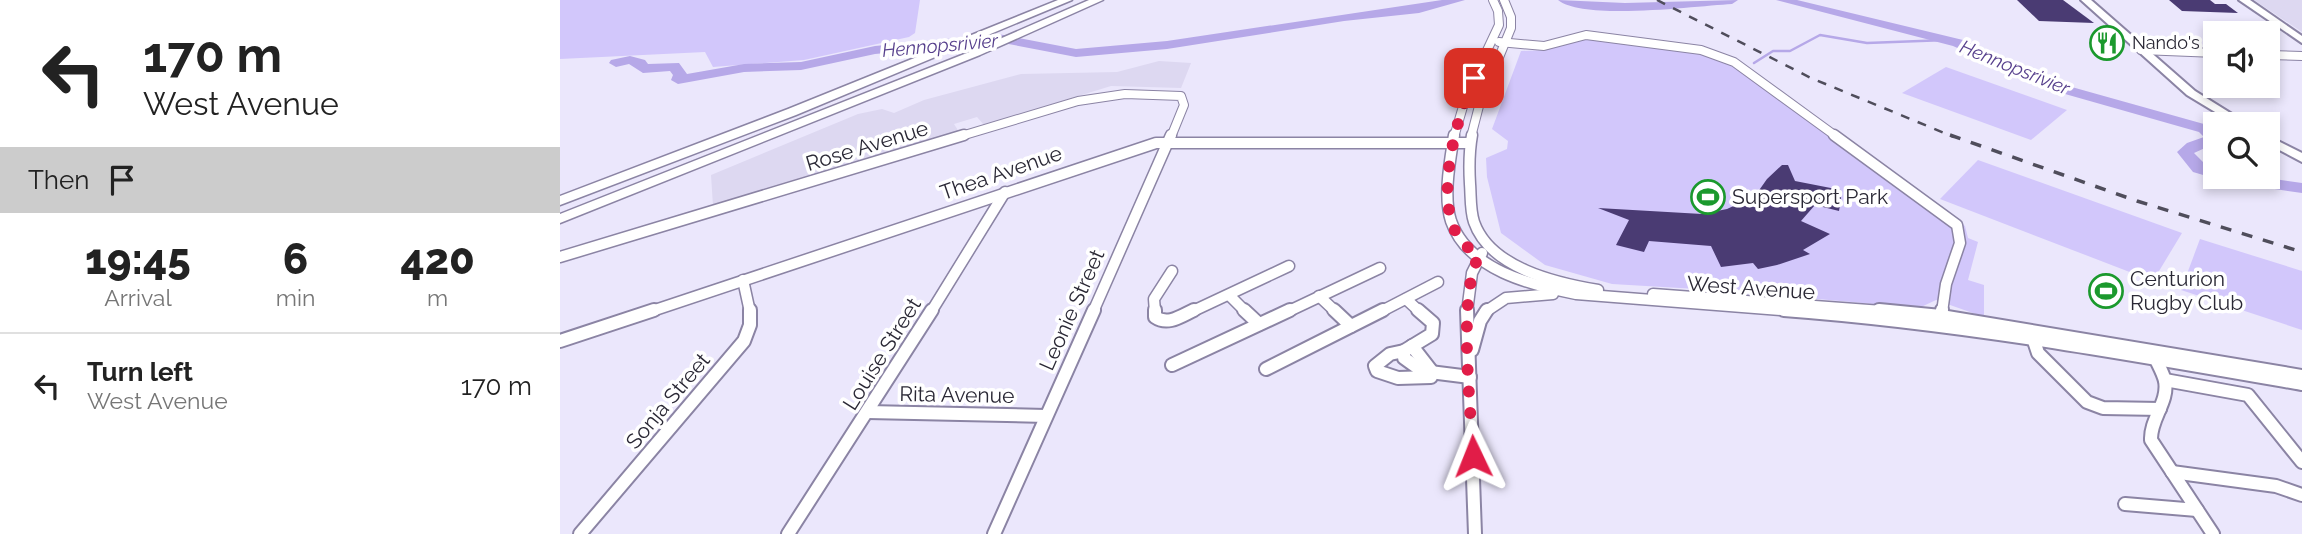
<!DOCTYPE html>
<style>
body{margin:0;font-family:Raleway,sans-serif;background:#f2f2f2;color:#222;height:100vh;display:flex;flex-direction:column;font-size:26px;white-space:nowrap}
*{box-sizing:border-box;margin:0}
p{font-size:23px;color:#767676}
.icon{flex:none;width:38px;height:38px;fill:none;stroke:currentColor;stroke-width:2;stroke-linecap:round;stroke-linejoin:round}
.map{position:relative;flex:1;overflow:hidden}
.drawer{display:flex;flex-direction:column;background:#fff;width:560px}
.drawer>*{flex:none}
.hud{background:#fff;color:#222;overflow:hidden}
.tools{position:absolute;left:1643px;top:21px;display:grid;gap:14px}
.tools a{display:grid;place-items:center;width:77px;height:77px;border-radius:0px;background:#fff;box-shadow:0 4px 10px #0003;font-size:35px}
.pin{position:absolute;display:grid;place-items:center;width:60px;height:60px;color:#fff;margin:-30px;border-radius:14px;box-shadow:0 4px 10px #0006}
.me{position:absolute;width:77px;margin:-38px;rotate:358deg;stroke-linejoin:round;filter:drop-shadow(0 0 5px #0008)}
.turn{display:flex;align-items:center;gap:24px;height:147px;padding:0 28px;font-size:32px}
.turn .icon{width:91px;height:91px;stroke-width:2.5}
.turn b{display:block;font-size:49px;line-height:60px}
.then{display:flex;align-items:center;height:66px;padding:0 28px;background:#0003;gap:14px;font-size:26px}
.eta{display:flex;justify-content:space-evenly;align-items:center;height:119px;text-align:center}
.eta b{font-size:42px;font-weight:800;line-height:49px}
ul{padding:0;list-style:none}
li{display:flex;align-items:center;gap:21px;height:105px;padding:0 28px;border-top:2px solid #e0e0e0}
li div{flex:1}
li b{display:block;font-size:26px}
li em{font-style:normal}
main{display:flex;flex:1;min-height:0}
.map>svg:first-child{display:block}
</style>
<main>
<section class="drawer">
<div class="hud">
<div class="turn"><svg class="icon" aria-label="left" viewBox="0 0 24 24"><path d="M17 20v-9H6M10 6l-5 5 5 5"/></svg><div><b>170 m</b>West Avenue</div></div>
<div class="then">Then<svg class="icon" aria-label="arrive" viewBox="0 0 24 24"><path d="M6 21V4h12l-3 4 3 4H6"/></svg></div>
</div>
<div class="eta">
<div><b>19:45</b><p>Arrival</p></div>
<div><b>6</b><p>min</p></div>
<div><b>420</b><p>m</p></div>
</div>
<ul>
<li><svg class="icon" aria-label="left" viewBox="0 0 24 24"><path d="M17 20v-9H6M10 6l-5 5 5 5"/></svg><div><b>Turn left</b><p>West Avenue</p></div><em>170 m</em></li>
</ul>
</section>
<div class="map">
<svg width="1742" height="534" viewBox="0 0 1742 534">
<rect width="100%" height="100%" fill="#ebe7fc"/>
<g fill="#ddd8f1">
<polygon points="1694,0 1742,0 1742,32"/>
<polygon points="599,61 631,63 621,88 551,86 424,125 417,117 394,124 399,132 153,206 151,175 298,114 322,109 334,113 364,100 461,74 557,72"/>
</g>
<g fill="#d2c7fb">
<polygon points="0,0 360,0 355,33 349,37 244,60 153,67 145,52 0,59"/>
<path d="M1024 38C1061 42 1146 45 1175 67L1183 66 1405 226 1408 238 1418 242 1408 280 1424 285V317L1376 300 1359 308 1200 294 1191 289 1171 291 1052 284 985 265 941 233 927 177 926 158 947 149 948 141 932 129 961 51 985 50Z"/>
<polygon points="1386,67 1507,110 1471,140 1342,93"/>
<polygon points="1418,160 1622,233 1593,281 1380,199"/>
<polygon points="1640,239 1742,271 1742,330 1621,290"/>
</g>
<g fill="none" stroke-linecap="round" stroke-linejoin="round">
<polyline stroke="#b6a8e8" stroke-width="2.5" points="1194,63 1213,51 1230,51 1260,35 1307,43 1387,40"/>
<g fill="#b6a8e8" fill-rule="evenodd">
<polygon points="882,0 905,0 859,13 784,21 607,49 516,57 438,42 315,54 241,70 184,72 118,84 111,80 113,75 110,71 83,73 69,64 56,67 49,63 51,60 70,56 85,60 88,64 119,63 127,74 184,64 241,62 315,46 438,34 516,49 607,41"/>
<path d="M998 0 1065 3 1178 0 1172 4C1136 6 1024 21 998 0Z"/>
<polygon points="1216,0 1237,0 1403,40 1501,84 1651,126 1656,130 1656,143 1634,153 1645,164 1656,168 1656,177 1700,177 1742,183 1742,193 1667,182 1633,172 1617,152 1627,143 1644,137 1639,132 1491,90 1393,46"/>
</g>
</g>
<g fill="#4a3b73">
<polygon points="1457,0 1503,0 1534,23 1479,21"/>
<polygon points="1609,0 1650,0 1655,4 1666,4 1678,13 1622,11"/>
<polygon points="1222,165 1228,165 1235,181 1281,190 1281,199 1279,211 1255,205 1241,221 1270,234 1243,250 1250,254 1217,265 1198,269 1193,263 1161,267 1151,246 1089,241 1084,252 1056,245 1069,220 1038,208 1142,214 1167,209 1195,196 1207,179"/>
</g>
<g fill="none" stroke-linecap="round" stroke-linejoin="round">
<g stroke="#8b84a4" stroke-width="10">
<g id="minor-far2">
<polyline points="939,42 984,46 1026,35 1141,50 1174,62 1277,137"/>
<polyline points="1581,50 1656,53"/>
<polyline points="1708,55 1742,56"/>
<polyline points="398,137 518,101 565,94 621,96 624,105 611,137"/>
<polyline points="894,137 907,93 939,25 938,11 933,0"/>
<polyline points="911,137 919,106 951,28 951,17 944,0"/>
</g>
</g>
<g stroke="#8b84a4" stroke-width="13">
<g id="minor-far1">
<path d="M894 135C890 161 883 196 891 221 908 270 971 285 1016 294L1247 312"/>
<path d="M912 135C909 152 909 168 910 184 911 197 910 210 914 222 930 268 996 283 1038 290"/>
<polyline points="1274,135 1397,225 1400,243 1386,284 1382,312"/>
<polyline points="0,257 404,135"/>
<polyline points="183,280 190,312"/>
<polyline points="1093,294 1336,312"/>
<polyline points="669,295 686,312"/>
<polyline points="759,296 776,312"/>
<polyline points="846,299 860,312"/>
<polyline points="89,312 596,143 910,143"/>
<polyline points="371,312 445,192"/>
<polyline points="533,312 611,135"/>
<polyline points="595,312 594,299 612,271"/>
<polyline points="631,312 729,266"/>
<polyline points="727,312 820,268"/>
<polyline points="820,312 878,282"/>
<polyline points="907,312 912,273 922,253"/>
<polyline points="925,312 946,298 993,294"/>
</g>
</g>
<g stroke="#8b84a4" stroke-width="16">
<g id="minor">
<path d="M595 310V317C608 326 621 316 634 310"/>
<polyline points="684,310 699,324"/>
<polyline points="774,310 791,326"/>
<polyline points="858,310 873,323 872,334 844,351 844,358 862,371 910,377"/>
<polyline points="907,310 915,534"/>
<path d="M1224 310C1398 323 1570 354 1742 384"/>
<polyline points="1319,310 1381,316 1742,376"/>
<polyline points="1381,316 1382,310"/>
<polyline points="1471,332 1478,353 1527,402 1543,408 1600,409"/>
<polyline points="0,341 94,310"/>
<polyline points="852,346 873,373"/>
<polyline points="912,350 920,321 927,310"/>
<polyline points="844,351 830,354 815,366 817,371 838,378 871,377"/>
<path d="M1594 355C1597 363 1603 372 1605 381 1609 402 1590 419 1591 440L1653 534"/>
<polyline points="612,365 730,310"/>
<polyline points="706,369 823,310"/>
<polyline points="1605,380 1688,395 1742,462"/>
<polyline points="308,412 486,416"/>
<polyline points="1612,472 1716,486 1742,495"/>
<polyline points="1565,504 1637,510"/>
<polyline points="20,534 184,341 190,325 190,310"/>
<polyline points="228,534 372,310"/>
<polyline points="434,534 534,310"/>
</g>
</g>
<g stroke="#8b84a4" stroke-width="4">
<g id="major">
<polygon points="1521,0 1531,0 1635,91 1688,124 1675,124 1627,95"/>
<polygon points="1679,0 1690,0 1742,36 1742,43"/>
<polygon points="1708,136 1742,153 1742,162 1708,144"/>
</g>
</g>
<g stroke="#8b84a4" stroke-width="3">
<g id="highway">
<polygon points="498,0 512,0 236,115 0,205 0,196 228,109"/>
<polygon points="529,0 543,0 420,55 0,223 0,214 412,51"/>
</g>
</g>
<use href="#minor-far2" stroke="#fff" stroke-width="8"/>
<use href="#minor-far1" stroke="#fff" stroke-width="10"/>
<use href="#minor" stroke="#fff" stroke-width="12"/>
<use href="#major" fill="#fff" fill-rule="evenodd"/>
<use href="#highway" fill="#fff" fill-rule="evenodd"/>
<polyline stroke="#4f4d5b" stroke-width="2.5" stroke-dasharray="9 9" stroke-linecap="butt" points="1097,0 1251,78 1394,137"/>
<polyline stroke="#4f4d5b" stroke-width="3.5" stroke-dasharray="11 11" stroke-linecap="butt" points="1390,135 1577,201 1742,252"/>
</g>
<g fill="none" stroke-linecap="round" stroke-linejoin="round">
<path stroke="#e11d48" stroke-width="12" stroke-dasharray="0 21.6" d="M913 456C911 407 897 296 919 256 912 251 904 245 899 238 873 198 897 117 914 78"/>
</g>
<defs>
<g id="restaurant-ring" transform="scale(1.75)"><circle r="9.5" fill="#fff" stroke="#1b992d" stroke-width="1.5"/><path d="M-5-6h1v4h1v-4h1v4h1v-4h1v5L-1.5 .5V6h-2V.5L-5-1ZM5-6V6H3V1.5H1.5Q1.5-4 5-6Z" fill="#1b992d"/></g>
<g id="stadium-ring" transform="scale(1.75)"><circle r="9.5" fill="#fff" stroke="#1b992d" stroke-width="1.5"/><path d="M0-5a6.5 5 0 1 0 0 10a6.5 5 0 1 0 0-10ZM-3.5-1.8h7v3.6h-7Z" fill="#1b992d"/></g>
</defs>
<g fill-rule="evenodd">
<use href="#restaurant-ring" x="1547" y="43"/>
<use href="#stadium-ring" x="1148" y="197"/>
<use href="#stadium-ring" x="1546" y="291"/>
</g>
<g text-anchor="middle" stroke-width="7" stroke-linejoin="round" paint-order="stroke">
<g font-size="18" fill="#2a2835" stroke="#fff" text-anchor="start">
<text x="1572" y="49">Nando's</text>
</g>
<g font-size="19" font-style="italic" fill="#563f8c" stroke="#fff">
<text transform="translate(380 45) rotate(-5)" y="7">Hennopsrivier</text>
<text transform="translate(1455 67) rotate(22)" y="7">Hennopsrivier</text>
</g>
<g font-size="21" fill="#2a2835" stroke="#fff">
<text transform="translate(307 146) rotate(-17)" y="7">Rose Avenue</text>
<text transform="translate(441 173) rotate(-19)" y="7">Thea Avenue</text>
<text transform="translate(1191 288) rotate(4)" y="7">West Avenue</text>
<text transform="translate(512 310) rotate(-66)" y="7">Leonie Street</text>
<text transform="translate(322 354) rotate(-58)" y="7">Louise Street</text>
<text transform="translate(397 395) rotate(1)" y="7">Rita Avenue</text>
<text transform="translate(108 401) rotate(-50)" y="7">Sonja Street</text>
</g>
<g font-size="21" fill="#2a2835" stroke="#fff" text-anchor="start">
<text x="1172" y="204">Supersport Park</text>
<text x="1570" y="286">Centurion<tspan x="1570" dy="24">Rugby Club</tspan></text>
</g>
</g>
</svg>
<div class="tools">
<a><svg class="icon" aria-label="sound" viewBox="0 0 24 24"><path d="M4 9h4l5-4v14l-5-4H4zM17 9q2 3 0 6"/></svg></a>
<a><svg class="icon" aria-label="search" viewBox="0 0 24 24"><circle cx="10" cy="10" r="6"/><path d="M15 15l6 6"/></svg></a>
</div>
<div class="pin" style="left:914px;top:78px;background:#d93025"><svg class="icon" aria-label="arrive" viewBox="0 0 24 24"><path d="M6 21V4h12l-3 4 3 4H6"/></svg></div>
<svg class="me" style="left:913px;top:456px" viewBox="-20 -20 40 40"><path d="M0-17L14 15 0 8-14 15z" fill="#e11d48" stroke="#fff" stroke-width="4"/></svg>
</div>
</main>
